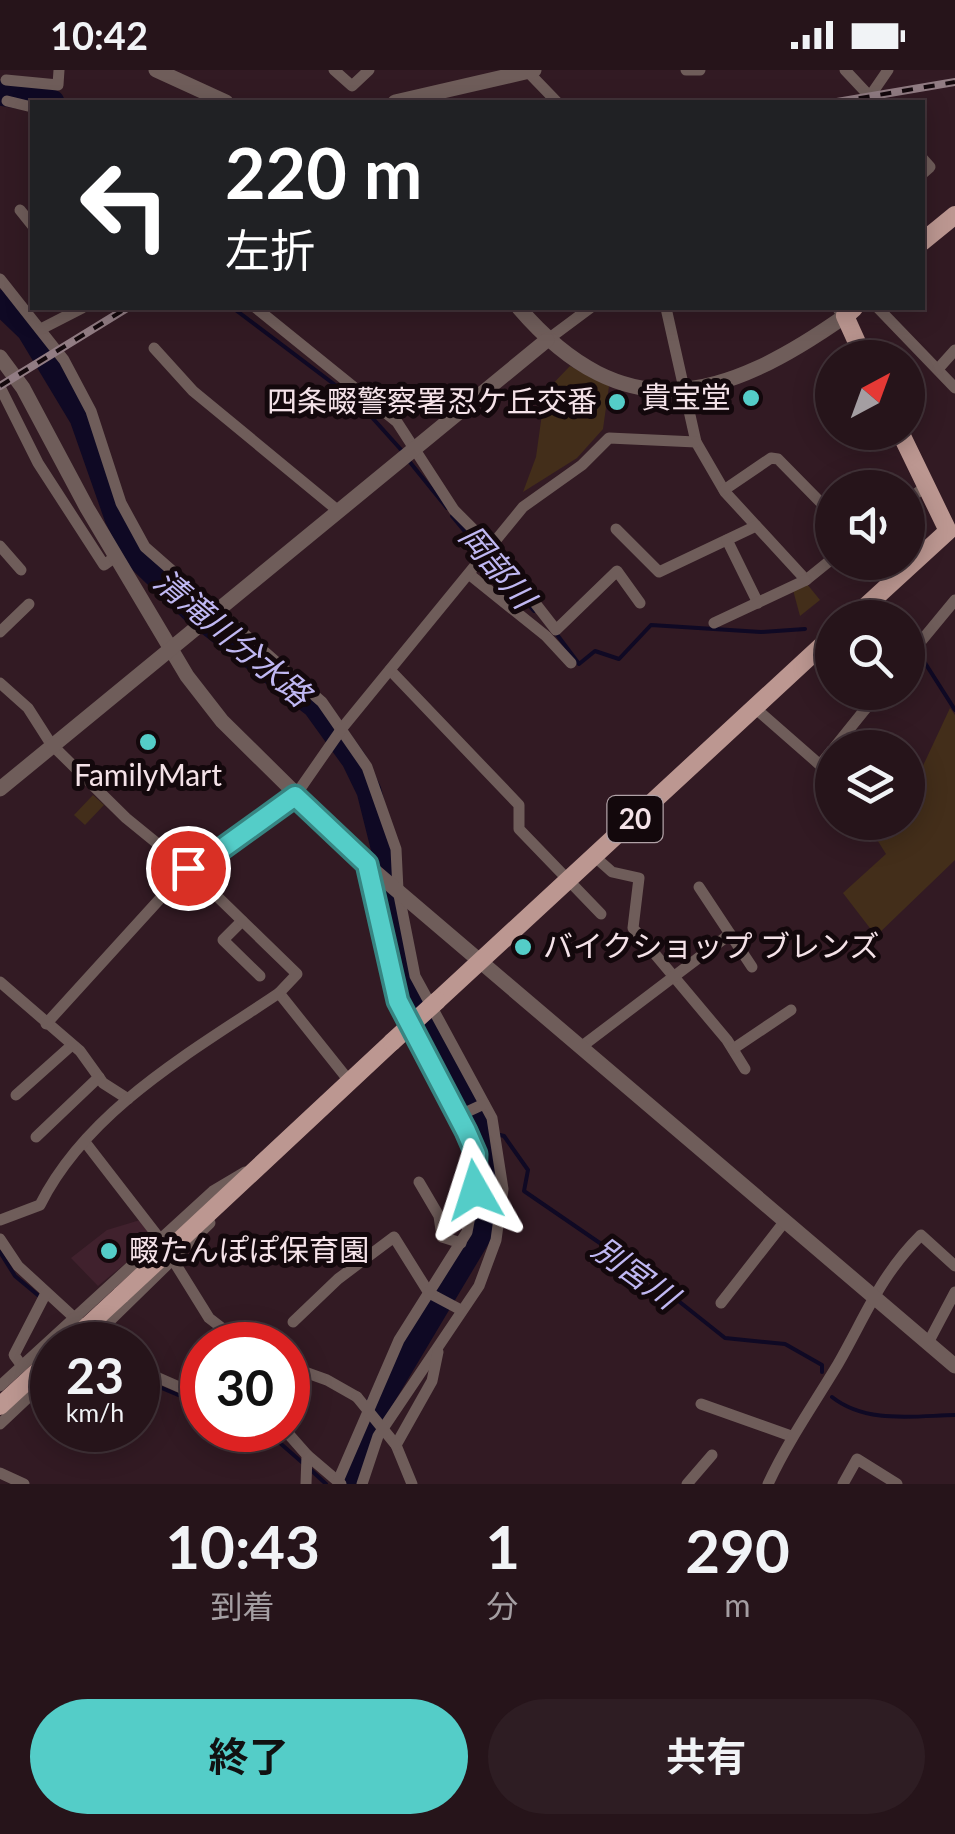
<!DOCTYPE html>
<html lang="ja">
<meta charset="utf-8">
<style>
body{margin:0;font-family:Lato,"Noto Sans JP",sans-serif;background:#2e1d23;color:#f1f3f6;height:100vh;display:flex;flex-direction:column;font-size:38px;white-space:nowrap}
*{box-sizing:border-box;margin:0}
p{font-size:32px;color:#a49ea2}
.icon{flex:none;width:55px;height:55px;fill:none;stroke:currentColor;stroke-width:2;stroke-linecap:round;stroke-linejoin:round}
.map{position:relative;height:1414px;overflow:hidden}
.side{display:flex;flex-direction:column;background:#26141a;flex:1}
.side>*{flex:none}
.hud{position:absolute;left:30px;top:30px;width:895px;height:210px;border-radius:0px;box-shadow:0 5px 25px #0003,0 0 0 2px #423339;background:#202124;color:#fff;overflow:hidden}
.needle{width:65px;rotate:41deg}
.fabs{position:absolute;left:815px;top:270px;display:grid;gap:20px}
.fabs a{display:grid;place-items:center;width:110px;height:110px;border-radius:50%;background:#26141a;box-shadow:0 5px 25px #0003,0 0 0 2px #423339;font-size:50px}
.speed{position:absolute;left:30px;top:1252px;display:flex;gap:20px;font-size:50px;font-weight:700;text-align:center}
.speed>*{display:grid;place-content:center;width:130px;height:130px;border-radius:50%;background:#26141a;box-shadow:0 5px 25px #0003,0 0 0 2px #423339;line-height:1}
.speed small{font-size:25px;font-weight:400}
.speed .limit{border:15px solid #d22;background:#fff;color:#111}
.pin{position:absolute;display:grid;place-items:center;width:85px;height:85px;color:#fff;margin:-42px;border:5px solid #fff;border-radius:50%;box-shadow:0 2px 10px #0007}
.me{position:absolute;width:110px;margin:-55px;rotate:354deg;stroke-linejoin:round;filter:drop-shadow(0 0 8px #0008)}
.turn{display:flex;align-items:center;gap:35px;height:210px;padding:0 30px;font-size:45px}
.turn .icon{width:130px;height:130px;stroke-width:2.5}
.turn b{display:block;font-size:70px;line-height:85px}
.eta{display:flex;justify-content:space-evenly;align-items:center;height:170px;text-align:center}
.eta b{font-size:60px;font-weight:700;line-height:70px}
.button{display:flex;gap:20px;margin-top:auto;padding:20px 30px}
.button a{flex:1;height:115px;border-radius:60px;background:#54cdc8;color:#111;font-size:40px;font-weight:700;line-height:115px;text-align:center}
.button a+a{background:#2e1d23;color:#f1f3f6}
.status{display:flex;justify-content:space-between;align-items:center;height:70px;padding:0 50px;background:#26141a;direction:ltr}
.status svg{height:28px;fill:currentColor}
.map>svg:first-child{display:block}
</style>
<div class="status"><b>10:42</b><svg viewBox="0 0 49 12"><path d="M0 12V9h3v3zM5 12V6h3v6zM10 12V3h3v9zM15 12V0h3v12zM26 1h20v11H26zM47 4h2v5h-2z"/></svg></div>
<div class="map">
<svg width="955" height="1414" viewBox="0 0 955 1414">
<rect width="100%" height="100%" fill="#321a23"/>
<polygon fill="#40212d" points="140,1150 155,1169 98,1216 71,1188 107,1160"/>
<g fill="#432e1a">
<polygon points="570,296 609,316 603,359 577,388 523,422 536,387 545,322"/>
<polygon points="807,514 820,530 800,546 793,520"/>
<polygon points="950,638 955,645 955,790 876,866 843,823 886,784 868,755 908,752 908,714 921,700"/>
<polygon points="93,725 104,735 85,755 74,745"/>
</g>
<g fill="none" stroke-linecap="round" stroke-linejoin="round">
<g stroke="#0f0924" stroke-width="4">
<polyline points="233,238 359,333 404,383"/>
<polyline points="409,391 447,438"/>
<polyline points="452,446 481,481"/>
<polyline points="487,488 534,541"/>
<polyline points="555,562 579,594 595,581 619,589 651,555 761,562 805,559"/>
<polyline points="918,582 955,640"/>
<polyline points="484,1061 504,1066 528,1100 524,1121 642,1202 725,1268 785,1274 822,1295 822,1302"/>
<polyline points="0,1182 15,1206 39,1226"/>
<polyline points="138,1308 202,1335"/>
<path d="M832 1327C866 1354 913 1346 955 1345"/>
<polyline points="265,1360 304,1394"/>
<polyline points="311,1400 326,1414"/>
</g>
<g stroke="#0f0924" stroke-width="25">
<polyline points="0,23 52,32"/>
<polyline points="0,232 29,260 82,348 117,448 136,486 194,542 315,636 354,690 369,721 387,793 399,890 484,1061 488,1104 481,1162 378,1335 351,1414"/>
</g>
<g stroke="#6f5d5a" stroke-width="11">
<polyline points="334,0 352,16 369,0"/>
<polyline points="686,0 700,0"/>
<polyline points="845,0 875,32"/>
<polyline points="527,1 557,32"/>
<polyline points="6,10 58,15 59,0"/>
<polyline points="868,29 888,0"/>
<polyline points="7,31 32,37"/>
<polyline points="922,88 930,97 922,104"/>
<polyline points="20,140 32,155"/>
<polyline points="0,209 64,290 91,341 121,433 145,477 322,632 367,697 396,779 398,820 415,906 492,1048 503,1119 496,1170 479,1216 378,1366 362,1414"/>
<polyline points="256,238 397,352 454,440 493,479 556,560 617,501 640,533"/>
<polyline points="666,238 696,372 725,422 806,510 832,489"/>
<polyline points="878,238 955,318"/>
<polyline points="41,259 82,238"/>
<polyline points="547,270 590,238"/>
<polyline points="154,278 193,321 336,439"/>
<polyline points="938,299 955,280"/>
<polyline points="0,317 38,393 104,495 115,487"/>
<polyline points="724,420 771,388 778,389 832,444"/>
<polyline points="908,430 926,416"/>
<polyline points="616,459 659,502 756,456"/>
<polyline points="727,470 758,533"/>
<polyline points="0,476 21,500"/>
<polyline points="470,505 546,566 571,593"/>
<polyline points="714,553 806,510"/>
<polyline points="0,562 29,534"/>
<polyline points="908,587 955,530"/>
<polyline points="390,600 519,735 519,759 601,844"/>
<polyline points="0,613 28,638 51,674 126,748 191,801"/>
<polyline points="755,638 820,695 832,680"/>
<polyline points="834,678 879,622"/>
<polyline points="594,786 612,802 639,808 633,858 727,970 745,999"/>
<polyline points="699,817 752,897"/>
<polyline points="242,851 223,870 260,906"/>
<polyline points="0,912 80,981 103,1013 128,1029"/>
<polyline points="279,923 350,1012"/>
<polyline points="46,954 188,798"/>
<polyline points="581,977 730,864"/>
<polyline points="733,979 791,940"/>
<polyline points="16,1025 72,975"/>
<polyline points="458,1046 484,1034"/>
<polyline points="36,1067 99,1007"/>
<polyline points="85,1072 160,1169"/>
<polyline points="419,1112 439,1146 442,1167 461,1173"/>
<path d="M0 1150 40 1135C88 1039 193 981 279 923L297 904 191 801 295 726 343 657 523 437 582 395 609 368 696 372"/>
<polyline points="0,1169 18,1196 104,1275"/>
<polyline points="173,1190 209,1248 244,1275"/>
<polyline points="721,1233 785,1151"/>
<polyline points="293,1252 338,1209 394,1167 429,1223 461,1240"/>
<polyline points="928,1273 955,1222"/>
<polyline points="85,1275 210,1153"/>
<polyline points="22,1296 14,1285 46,1223"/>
<polyline points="288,1296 327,1310 357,1327"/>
<polyline points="138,1299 202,1327"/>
<polyline points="0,1316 213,1121 245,1102"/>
<polyline points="701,1334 791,1366"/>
<polyline points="0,1354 52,1305"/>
<polyline points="285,1360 307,1385 306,1414"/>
<polyline points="307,1385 341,1414"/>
<polyline points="0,1403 24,1414"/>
<polyline points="338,1411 399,1270 467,1162 475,1120 475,1084 466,1061 398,931 367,796"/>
<polyline points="412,1414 396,1375 432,1311 438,1282"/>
<polyline points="687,1414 712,1385"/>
<path d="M768 1414C788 1371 814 1334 838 1294 866 1245 880 1206 921 1165L955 1196"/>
<polyline points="843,1414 857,1389 897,1414"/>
</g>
<g stroke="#6f5d5a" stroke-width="15">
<polyline points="156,0 226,32"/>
<polyline points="395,32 534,0"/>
<path d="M519 238C625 361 724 331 845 246L840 238"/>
<polyline points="0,287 23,318 87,438 187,606 222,651 373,800 955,1296"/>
<polyline points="0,719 547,270"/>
</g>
<g stroke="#bc9791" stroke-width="18">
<polyline points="922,172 955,145"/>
<polyline points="854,238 845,246 864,288"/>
<polyline points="853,548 948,461 900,362"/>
<polyline points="437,931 832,566"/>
<polyline points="121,1225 392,972"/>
<polyline points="0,1336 52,1288"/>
</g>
<g stroke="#917c83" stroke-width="8">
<g id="rail">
<polyline points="837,32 955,12"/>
<polyline points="0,316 127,238"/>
</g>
</g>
<use href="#rail" stroke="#13080c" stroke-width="4" stroke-dasharray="11" stroke-linecap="butt"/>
<polyline stroke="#6f5d5a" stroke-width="11" points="357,1327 396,1375"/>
<g stroke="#bc9791" stroke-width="18">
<polyline points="392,972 437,931"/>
<polyline points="68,1274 121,1225"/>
</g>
</g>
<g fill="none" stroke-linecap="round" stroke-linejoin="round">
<g stroke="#378582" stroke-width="25">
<polyline id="route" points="188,798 191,801 295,726 367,794 398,931 466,1061 476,1084 475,1120"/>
</g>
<use href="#route" stroke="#54cdc8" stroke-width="18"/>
</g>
<g fill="#54cdc8" stroke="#13080c" stroke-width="4">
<circle cx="751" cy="328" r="10"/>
<circle cx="617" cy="332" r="10"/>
<circle cx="148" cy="672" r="10"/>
<circle cx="523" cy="877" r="10"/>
<circle cx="109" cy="1181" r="10"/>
</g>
<g text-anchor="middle" stroke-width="10" stroke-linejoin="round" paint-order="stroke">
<rect fill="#13080c" stroke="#b0a1a6" stroke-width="2.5" x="607.5" y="726" width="55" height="46" rx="8"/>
<g font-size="28" font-weight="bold" fill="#f4e2e8">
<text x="635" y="759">20</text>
</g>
<g font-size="30" fill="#f4e2e8" stroke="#13080c" text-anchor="end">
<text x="731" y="338">貴宝堂</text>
<text x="597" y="342">四条畷警察署忍ケ丘交番</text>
<text x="148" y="716" text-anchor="middle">FamilyMart</text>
<text x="543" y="887" text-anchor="start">バイクショップ ブレンズ</text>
<text x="129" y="1191" text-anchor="start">畷たんぽぽ保育園</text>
</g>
<g font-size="32" font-style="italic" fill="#c0b8f3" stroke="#13080c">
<text transform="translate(497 497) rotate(50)" y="11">岡部川</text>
<text transform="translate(232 568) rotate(40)" y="11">清滝川分水路</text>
<text transform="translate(635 1203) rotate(36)" y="11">別宮川</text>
</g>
</g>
</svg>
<div class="fabs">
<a><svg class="needle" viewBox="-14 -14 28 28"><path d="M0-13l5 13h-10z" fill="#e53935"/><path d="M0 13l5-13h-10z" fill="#a49ea2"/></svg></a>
<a><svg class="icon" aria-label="sound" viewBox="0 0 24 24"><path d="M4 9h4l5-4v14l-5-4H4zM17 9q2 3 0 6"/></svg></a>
<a><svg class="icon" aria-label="search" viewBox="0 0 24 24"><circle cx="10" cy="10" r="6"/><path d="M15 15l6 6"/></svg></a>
<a><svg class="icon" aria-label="layers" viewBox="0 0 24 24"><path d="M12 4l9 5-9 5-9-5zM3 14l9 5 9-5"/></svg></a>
</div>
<div class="speed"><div>23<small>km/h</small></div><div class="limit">30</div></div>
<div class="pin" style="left:188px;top:798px;background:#d93025"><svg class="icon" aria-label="arrive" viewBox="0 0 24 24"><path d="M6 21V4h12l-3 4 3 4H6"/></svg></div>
<svg class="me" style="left:475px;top:1120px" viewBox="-20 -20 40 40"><path d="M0-17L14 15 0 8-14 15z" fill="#54cdc8" stroke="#fff" stroke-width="4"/></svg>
<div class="hud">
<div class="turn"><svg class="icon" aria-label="left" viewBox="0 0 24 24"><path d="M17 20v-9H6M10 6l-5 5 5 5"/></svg><div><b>220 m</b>左折</div></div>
</div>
</div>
<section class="side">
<div class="eta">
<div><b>10:43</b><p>到着</p></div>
<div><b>1</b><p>分</p></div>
<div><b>290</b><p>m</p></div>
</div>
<div class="button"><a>終了</a><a>共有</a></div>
</section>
